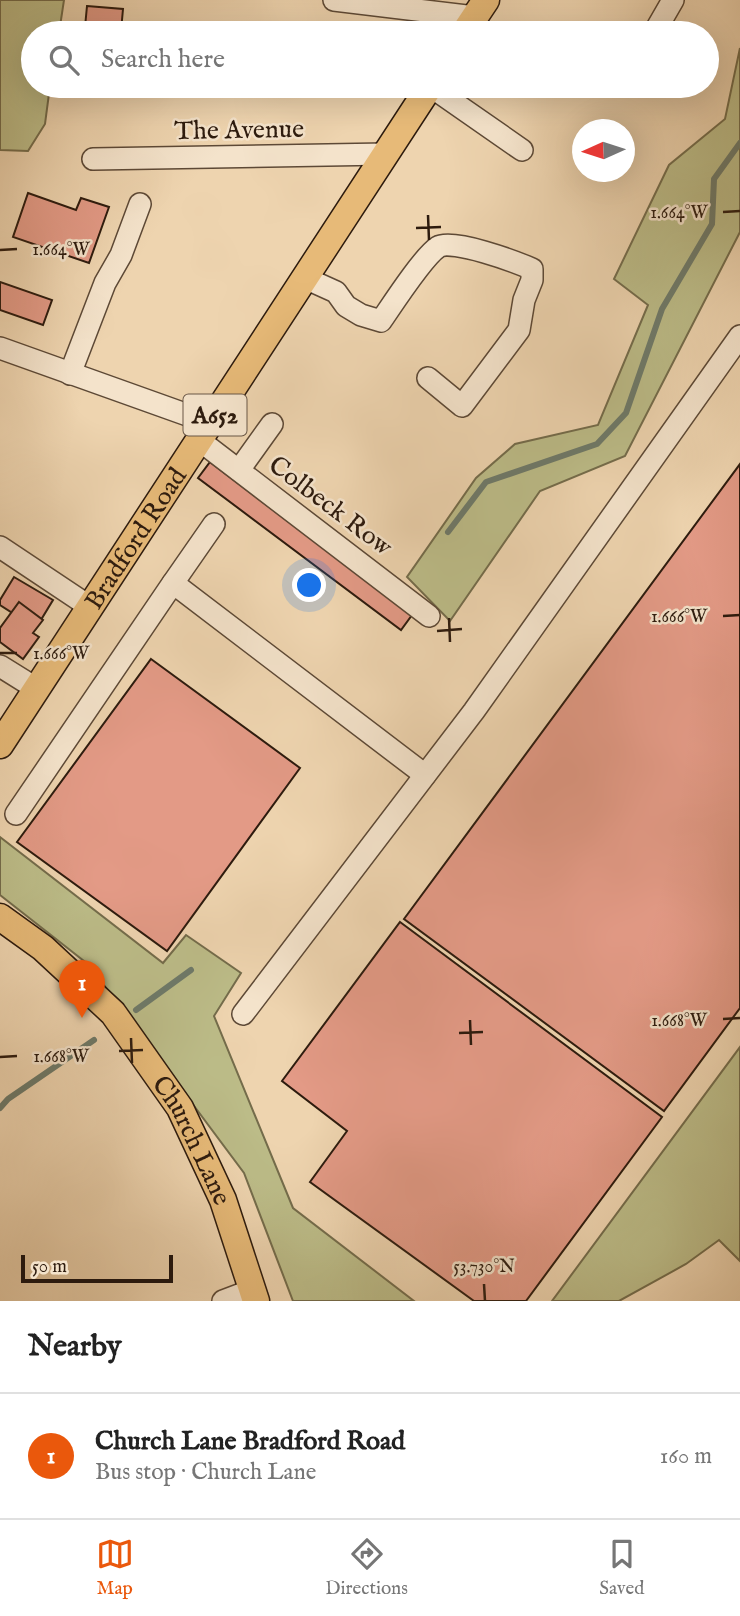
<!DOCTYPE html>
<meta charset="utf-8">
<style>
:root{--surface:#fff;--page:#f2f2f2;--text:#222;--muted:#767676;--line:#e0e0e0;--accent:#ea580c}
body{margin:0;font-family:"IM FELL English",serif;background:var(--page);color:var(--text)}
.compass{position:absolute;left:572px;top:119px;width:63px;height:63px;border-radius:50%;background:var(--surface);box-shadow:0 7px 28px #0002;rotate:267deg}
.scale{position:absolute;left:21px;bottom:18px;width:152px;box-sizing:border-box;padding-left:7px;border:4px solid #2d1b0e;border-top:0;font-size:19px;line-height:24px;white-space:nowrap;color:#2d1b0e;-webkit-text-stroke:5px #f4e3cb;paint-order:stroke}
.you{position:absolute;left:310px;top:586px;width:24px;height:24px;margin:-18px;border:5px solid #fff;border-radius:50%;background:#1a73e8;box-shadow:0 0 0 10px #1a73e833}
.badge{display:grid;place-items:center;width:46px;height:46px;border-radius:50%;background:var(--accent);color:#fff;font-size:23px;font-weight:700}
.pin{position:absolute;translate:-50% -58px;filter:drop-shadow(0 2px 4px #0008)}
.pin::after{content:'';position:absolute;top:37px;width:24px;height:21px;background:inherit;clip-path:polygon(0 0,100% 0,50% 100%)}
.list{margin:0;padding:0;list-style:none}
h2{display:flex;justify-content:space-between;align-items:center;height:91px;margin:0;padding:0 28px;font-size:30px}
h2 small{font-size:23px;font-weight:400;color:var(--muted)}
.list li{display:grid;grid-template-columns:46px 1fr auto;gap:21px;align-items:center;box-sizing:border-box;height:126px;padding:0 28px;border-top:2px solid var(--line)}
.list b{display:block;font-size:26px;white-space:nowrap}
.list p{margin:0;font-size:23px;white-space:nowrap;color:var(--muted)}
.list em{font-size:23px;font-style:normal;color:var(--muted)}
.icon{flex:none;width:38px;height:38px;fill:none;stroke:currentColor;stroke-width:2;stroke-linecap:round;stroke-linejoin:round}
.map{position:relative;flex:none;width:740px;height:1301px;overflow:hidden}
.search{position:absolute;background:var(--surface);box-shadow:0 7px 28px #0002;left:21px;right:21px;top:21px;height:77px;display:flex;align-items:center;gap:18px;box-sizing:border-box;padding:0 24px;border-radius:38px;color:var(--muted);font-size:26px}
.sheet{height:217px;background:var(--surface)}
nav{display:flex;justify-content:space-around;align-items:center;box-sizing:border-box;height:98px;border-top:2px solid var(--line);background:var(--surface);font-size:19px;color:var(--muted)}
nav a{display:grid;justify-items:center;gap:4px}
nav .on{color:var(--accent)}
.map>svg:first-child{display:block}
.green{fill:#bcbc88;stroke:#746c4b;stroke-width:2}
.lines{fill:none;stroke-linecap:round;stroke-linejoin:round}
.stream{stroke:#6e7a6a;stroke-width:6}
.building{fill:#e39a86;stroke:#2d1b0e;stroke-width:2}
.minor-casing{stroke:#5d4936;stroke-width:24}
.major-casing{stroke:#2d1b0e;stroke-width:29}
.minor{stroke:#f4e3cb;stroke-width:21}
.major{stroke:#e7ba78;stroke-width:26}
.ticks{fill:none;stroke:#2d1b0e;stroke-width:2.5}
.labels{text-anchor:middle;stroke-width:5;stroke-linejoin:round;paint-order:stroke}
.shield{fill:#f4e3cb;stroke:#695747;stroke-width:2}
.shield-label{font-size:24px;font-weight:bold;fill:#2d1b0e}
.street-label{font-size:26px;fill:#2d1b0e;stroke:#f4e3cb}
.ticks-label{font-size:18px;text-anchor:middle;fill:#2d1b0e;stroke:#f4e3cb;stroke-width:5;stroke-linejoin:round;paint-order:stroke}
</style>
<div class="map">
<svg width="740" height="1301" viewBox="0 0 740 1301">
<rect width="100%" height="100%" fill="#eed4af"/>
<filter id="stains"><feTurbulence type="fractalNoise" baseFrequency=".00286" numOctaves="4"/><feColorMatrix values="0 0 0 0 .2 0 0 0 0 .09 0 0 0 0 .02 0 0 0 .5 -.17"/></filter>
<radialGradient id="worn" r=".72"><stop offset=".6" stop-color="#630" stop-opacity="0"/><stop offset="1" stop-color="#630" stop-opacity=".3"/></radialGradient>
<g class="green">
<polygon points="0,0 64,0 59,33 33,33 33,86 50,86 45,124 28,151 0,150"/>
<polygon points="740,48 740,232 625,456 540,491 450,621 407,577 476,478 515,444 598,425 648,305 614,279 669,165 725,119"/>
<polygon points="0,837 163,963 186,935 241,973 214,1016 293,1208 414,1301 293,1301 244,1173 89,965 0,895"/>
<polygon points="740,1047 740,1261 719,1240 686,1264 619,1301 552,1301"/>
</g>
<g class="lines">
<g class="stream">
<polyline points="448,532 486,482 597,444 626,413 662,309 712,224 714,179 740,143"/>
<polyline points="136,1010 191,970"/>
<polyline points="0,1108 8,1099 94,1040"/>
</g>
</g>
<g class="building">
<polygon points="87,6 123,9 121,31 85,27"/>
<polygon points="28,193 76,210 81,198 109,207 89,263 13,237"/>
<polygon points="0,282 52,300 43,325 0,310"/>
<polygon points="210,462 412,615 401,630 198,478"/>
<polygon points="740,464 740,1008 664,1111 404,919"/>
<polygon points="14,577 53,600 36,628 0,605 0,600"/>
<polygon points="19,602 43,620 33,633 39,637 23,659 0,642 0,628"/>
<polygon points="151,659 300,768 167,951 17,842"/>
<polygon points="400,922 662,1117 526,1301 474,1301 310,1182 347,1131 282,1081"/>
</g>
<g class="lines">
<g class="minor-casing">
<g id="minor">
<polyline points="334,0 475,17"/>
<polyline points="654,33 673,0"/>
<polyline points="430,86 522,150"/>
<polyline points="93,159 386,154"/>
<path d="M305,278L336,292L346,306L361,315L381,321C392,305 423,257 438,247C452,238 516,262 532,269V280L524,300L519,330L462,406L428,378"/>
<polyline points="0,348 210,423"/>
<polyline points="70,374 105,283 121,255 140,204"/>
<polyline points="199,440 429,616"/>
<polyline points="239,470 272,424"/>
<polyline points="0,547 90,607"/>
<polyline points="173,583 214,524"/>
<polyline points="0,666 37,689"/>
<polyline points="16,814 173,583 425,775"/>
<polyline points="243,1014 474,711 740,336"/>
<polyline points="223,1301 252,1290"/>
</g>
</g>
<g class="major-casing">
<g id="major">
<polyline points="464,33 486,0"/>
<path id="s1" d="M0,745L430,86"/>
<path id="s2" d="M0,917L43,948L113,1013L180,1108L223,1200L256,1301"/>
</g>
</g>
<use href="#minor" class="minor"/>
<use href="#major" class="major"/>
</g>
<path class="ticks" d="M723,212L740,211M428,215L429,240M416,228L441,227M0,250L17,249M723,616L740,615M449,618L450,642M437,631L462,629M0,653H17M723,1019L740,1018M470,1020L471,1045M459,1033L483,1032M131,1038L132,1063M119,1051L143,1050M0,1057L17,1056M484,1284L485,1301"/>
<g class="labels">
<rect class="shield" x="183.5" y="394.5" width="63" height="41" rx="5"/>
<g class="shield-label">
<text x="215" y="423">A652</text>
</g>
<g class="street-label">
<text transform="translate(239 129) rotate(-1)" y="9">The Avenue</text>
<text transform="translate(331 505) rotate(37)" y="9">Colbeck Row</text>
<text dy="9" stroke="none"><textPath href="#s1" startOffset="247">Bradford Road</textPath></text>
<text dy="9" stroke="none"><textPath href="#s2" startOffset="299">Church Lane</textPath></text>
</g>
</g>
<g class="ticks-label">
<text x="679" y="218">1.664°W</text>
<text x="61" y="255">1.664°W</text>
<text x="679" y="622">1.666°W</text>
<text x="61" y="659">1.666°W</text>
<text x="679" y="1026">1.668°W</text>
<text x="61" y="1062">1.668°W</text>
<text x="484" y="1272">53.730°N</text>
</g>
<rect width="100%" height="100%" filter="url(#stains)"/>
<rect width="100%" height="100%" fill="url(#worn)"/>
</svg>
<svg class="compass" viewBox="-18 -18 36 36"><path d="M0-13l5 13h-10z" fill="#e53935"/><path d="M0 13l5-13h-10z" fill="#767676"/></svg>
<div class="scale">50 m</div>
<div class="you"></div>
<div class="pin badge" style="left:82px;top:1018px">1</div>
<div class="search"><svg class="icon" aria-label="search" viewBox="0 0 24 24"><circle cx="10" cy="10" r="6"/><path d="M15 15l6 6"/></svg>Search here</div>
</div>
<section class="sheet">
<h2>Nearby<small></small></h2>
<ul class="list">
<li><span class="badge">1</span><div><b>Church Lane Bradford Road</b><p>Bus stop · Church Lane</p></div><em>160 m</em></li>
</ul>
</section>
<nav>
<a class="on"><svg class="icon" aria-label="map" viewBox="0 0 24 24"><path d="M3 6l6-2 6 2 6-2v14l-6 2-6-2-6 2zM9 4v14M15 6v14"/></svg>Map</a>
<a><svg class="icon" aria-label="directions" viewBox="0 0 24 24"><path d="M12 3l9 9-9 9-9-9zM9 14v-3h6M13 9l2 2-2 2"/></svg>Directions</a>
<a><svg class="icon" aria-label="saved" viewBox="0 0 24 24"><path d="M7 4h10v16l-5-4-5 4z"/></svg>Saved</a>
</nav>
